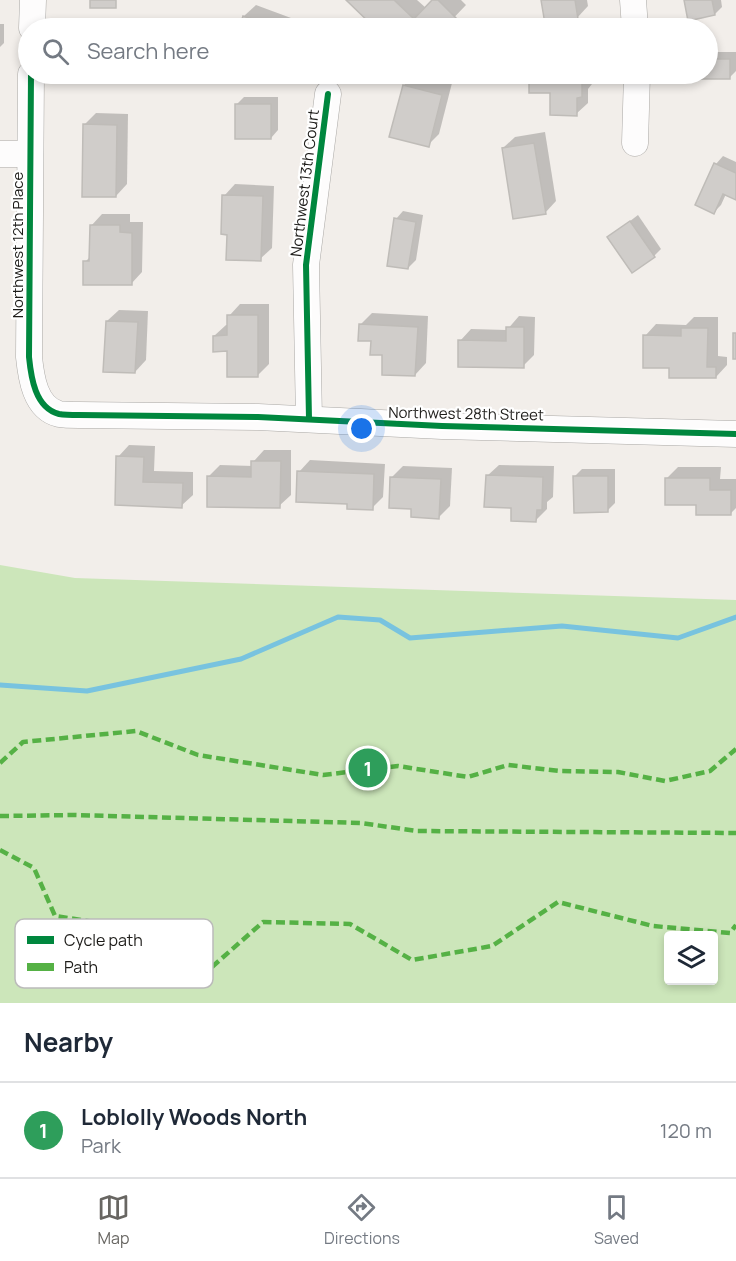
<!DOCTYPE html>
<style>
:root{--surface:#fff;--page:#f2f2f3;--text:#1f2937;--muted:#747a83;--line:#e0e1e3;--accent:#686662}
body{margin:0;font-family:Manrope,sans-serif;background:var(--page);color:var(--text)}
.controls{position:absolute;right:18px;bottom:18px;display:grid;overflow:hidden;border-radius:6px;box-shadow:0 3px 9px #0003}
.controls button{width:54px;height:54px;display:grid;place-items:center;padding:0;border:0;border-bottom:2px solid var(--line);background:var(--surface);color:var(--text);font:30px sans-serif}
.you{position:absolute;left:362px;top:429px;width:21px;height:21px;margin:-15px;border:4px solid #fff;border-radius:50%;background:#1a73e8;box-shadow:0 0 0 9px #1a73e833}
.badge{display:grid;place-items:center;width:39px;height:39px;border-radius:50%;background:var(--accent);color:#fff;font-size:20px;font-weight:700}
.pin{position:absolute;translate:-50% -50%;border:3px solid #fff;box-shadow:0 2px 6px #0006}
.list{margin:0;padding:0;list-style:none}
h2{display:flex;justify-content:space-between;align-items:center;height:78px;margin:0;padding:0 24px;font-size:26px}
h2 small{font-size:20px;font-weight:400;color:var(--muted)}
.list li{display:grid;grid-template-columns:39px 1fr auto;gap:18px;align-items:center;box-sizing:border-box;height:96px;padding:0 24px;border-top:2px solid var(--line)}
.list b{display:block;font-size:22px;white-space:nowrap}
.list p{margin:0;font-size:20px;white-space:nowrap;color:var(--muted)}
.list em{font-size:20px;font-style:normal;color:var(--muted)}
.icon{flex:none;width:33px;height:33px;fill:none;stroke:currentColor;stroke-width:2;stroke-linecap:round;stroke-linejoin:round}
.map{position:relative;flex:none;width:736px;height:1003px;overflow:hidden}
.search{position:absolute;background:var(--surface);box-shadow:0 3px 9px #0003;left:18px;right:18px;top:18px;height:66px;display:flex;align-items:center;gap:15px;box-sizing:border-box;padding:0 21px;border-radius:33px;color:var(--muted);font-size:22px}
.sheet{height:174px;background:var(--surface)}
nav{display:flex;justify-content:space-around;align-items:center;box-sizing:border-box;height:84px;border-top:2px solid var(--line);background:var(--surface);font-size:16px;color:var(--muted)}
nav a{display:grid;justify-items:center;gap:3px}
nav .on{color:var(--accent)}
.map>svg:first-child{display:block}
.green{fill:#cce6ba;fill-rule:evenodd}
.shadow{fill:#0003}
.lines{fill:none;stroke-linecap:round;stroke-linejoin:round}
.stream{stroke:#78c3df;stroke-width:5}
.building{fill:#d0cdca;stroke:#bfbcb8;stroke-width:1.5}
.minor-casing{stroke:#aaa8a5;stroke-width:27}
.minor{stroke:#fdfcfc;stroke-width:26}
.quiet{stroke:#55b145;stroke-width:4.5;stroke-dasharray:9 4.5;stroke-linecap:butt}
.cycleway-casing{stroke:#fff;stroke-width:10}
.cycleway{stroke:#00873e;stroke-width:6}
.labels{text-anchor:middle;stroke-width:4.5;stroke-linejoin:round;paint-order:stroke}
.street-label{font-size:15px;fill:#1d1c19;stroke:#fff}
.key{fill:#fff;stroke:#bbbbba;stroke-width:1.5}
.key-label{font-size:16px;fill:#1d1c19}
</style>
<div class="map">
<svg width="736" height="1003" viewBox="0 0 736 1003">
<rect width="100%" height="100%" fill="#f2eeea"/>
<path class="green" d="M0,565L75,578L736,600V1003H0ZM668,936H714V980H668Z"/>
<g class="shadow">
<polygon points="348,0 417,0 426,8 434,0 461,0 466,5 444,28 377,28"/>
<polygon points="543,0 587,0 588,6 577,18"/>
<polygon points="686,0 721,0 722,7 715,14"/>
<polygon points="256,5 291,18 287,28 240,28 244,16"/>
<polygon points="0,24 4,24 4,43 0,47"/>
<polygon points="708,52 736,52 736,71 730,77 699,78 699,74 708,74"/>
<polygon points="416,74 452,83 439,134 428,145 404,85"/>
<polygon points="531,74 592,74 592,84 588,89 588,103 576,114 552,92 530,91"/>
<polygon points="244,97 278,97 278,130 271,138 236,105"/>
<polygon points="96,113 128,114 127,184 116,196 84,125"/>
<polygon points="545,132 556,201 545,213 503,148 515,137"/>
<polygon points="723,156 736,162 736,199 726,194 721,205 714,212 716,164"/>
<polygon points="235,184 274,186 272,248 260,259 229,233 224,196"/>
<polygon points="403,211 423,215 416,260 408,268 396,219"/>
<polygon points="102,214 130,214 130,222 143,222 142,272 131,284 85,262 91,256 91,226"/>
<polygon points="638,215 661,249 654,256 609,237"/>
<polygon points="240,304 269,304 269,364 258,375 214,336 226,325 229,325 229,316"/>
<polygon points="119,310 148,311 146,360 135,372 107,321"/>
<polygon points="372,313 428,316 426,363 415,375 384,354 360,325"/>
<polygon points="519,316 535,317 534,355 523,366 460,341 471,329 507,330"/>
<polygon points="694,317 718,317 718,356 727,357 727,365 716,377 670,366 645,336 656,324 686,325"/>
<polygon points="129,445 155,446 154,471 193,472 193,495 181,506 116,504 118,457"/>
<polygon points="264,450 291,450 291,495 279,506 208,477 220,465 253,466 253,462"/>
<polygon points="310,460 385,464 383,497 372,508 349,503 299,472"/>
<polygon points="499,465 554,466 553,497 547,502 547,509 536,520 513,506 487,476"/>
<polygon points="403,466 452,468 450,506 439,517 392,477"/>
<polygon points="678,467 721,467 720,479 736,479 736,508 731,513 698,503 667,478"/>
<polygon points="582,469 615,469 615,503 607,511 575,476"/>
</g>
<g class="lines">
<polyline class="stream" points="0,685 87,691 241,659 338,617 380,620 410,638 562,626 678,638 736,617"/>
</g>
<g class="building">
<rect x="90" y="0" width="26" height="8"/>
<polygon points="346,0 394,0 414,19 432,0 438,0 456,18 446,28 375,28"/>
<polygon points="541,0 575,0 578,19 545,24"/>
<polygon points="684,0 712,0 715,15 688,21"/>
<polygon points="243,16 278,28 239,28"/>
<polygon points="708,59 730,59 730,79 698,79 698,74 708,74"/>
<polygon points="529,74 582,74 582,97 577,98 577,116 550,115 550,93 529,93"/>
<polygon points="403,85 442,95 429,147 389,137"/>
<rect x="235" y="104" width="36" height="35"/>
<polygon points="83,124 117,125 116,197 82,197"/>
<polygon points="534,143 546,214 513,219 502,148"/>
<polygon points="714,163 736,173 736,200 723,194 714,214 695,205"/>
<polygon points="222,195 263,196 261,261 226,260 227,235 221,234"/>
<polygon points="394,218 416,222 408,269 387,266"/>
<polygon points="630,221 655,257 632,273 607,237"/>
<polygon points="90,225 120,225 120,232 132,233 132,285 83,285 83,261 89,261"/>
<polygon points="227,315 258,315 258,377 227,377 227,351 213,352 213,336 227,335"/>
<polygon points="106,321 138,322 135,373 103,372"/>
<polygon points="359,324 418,327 415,376 382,375 382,355 370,355 371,341 358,341"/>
<polygon points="506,327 524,327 524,368 458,367 458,340 506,341"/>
<polygon points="681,328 708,328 707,367 716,367 716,378 669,378 669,368 643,368 643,335 681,336"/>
<rect x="733" y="333" width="3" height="26"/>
<polygon points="116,456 144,457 143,482 183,483 182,508 115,505"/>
<polygon points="251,461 281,461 280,508 207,507 207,476 251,477"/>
<polygon points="297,471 374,474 373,510 347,509 347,504 296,502"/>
<polygon points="486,475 543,477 542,510 537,510 536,522 511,521 511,508 484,507"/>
<polygon points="573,476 608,476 608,512 574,513"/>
<polygon points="390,477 441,479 439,519 411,517 411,509 389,508"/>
<polygon points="665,478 710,478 710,490 731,490 731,515 696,515 696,505 665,505"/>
</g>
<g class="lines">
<g class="minor-casing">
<g id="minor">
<polyline points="633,0 635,28"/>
<polyline points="32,28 33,0"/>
<path d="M31,74L29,357C31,377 35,408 59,414C65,415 73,415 79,415L258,417L442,426L736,434"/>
<polyline points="635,143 637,74"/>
<polyline points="0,154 30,154"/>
<polyline points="309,419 306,265 328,94"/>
</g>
</g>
<use href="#minor" class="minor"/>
<g class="quiet">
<polyline points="0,763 23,742 136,731 198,755 323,775 398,766 468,777 508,765 560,771 618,772 665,781 710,771 736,749"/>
<polyline points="0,816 75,815 361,823 417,831 736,833"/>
<polyline points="0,850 34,868 55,916 167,933 204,974 263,922 350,924 412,960 492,946 558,902 653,926 730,933 736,925"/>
</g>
<g class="cycleway-casing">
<g id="cycleway">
<path d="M31,74L29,357C31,377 35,408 59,414C65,415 73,415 79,415L258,417L442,426L736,434"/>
<polyline points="309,419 306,265 328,94"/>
</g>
</g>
<use href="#cycleway" class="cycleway"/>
</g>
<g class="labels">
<g class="street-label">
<text transform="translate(305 183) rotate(-83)" y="5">Northwest 13th Court</text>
<text transform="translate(18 245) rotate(-90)" y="5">Northwest 12th Place</text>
<text transform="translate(466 414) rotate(1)" y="5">Northwest 28th Street</text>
</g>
</g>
<rect x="15" y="919" width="198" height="69" rx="9" class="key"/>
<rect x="27" y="936" width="27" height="8" fill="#00873e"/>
<rect x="27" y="963" width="27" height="8" fill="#55b145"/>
<g class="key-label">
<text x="64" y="946">Cycle path</text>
<text x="64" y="973">Path</text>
</g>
</svg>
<div class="controls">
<button><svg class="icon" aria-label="layers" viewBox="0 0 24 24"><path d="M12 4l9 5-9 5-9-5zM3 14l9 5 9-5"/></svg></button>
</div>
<div class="you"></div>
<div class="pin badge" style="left:368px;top:768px;background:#2e9e5b">1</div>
<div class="search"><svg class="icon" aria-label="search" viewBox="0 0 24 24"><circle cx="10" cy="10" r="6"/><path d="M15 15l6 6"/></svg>Search here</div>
</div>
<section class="sheet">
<h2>Nearby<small></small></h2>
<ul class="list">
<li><span class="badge" style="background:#2e9e5b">1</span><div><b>Loblolly Woods North</b><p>Park</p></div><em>120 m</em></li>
</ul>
</section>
<nav>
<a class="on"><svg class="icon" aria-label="map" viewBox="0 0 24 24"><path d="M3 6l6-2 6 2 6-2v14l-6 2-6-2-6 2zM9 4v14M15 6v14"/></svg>Map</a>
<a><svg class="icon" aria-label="directions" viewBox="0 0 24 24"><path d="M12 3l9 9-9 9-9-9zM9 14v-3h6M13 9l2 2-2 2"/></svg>Directions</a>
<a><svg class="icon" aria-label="saved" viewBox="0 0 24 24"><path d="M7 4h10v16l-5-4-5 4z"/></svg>Saved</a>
</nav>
